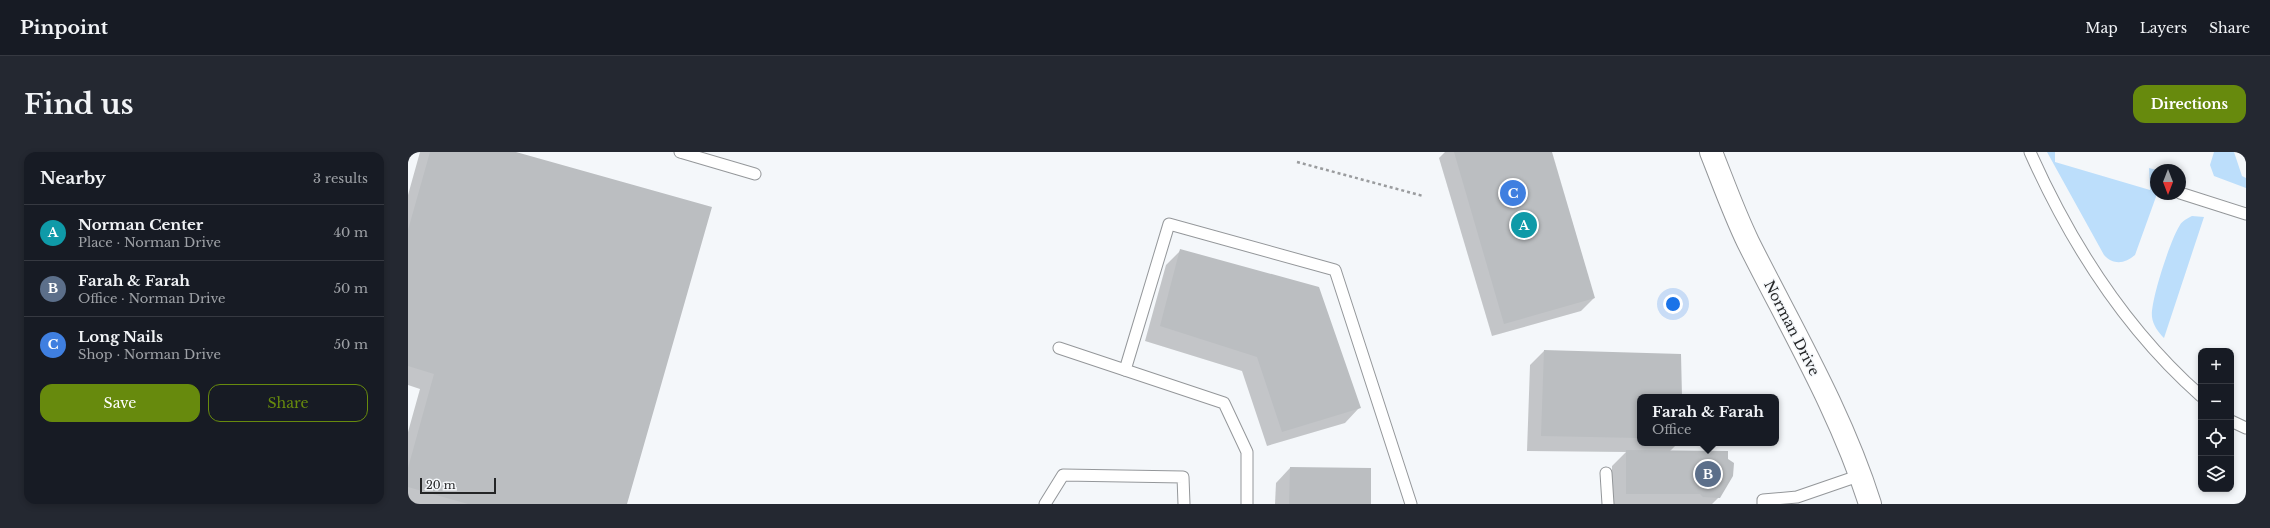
<!DOCTYPE html>
<meta charset="utf-8">
<style>
:root{--surface:#171b24;--page:#242831;--text:#f1f3f6;--muted:#9ea1a6;--line:#363941;--accent:#678a0d}
body{margin:0;font-family:"Libre Baskerville",serif;background:var(--page);color:var(--text)}
.controls{position:absolute;right:12px;bottom:12px;display:grid;overflow:hidden;border-radius:8px;box-shadow:0 2px 6px #0003}
.controls button{width:36px;height:36px;display:grid;place-items:center;padding:0;border:0;border-bottom:1px solid var(--line);background:var(--surface);color:var(--text);font:20px sans-serif}
.compass{position:absolute;left:1742px;top:12px;width:36px;height:36px;border-radius:50%;background:var(--surface);box-shadow:0 2px 6px #0003;rotate:180deg}
.scale{position:absolute;left:12px;bottom:10px;width:76px;box-sizing:border-box;padding-left:4px;border:2px solid #242526;border-top:0;font-size:11px;line-height:14px;white-space:nowrap;color:#242526;-webkit-text-stroke:3px #f4f7fa;paint-order:stroke}
.you{position:absolute;left:1265px;top:152px;width:14px;height:14px;margin:-10px;border:3px solid #fff;border-radius:50%;background:#1a73e8;box-shadow:0 0 0 6px #1a73e833}
.badge{display:grid;place-items:center;width:26px;height:26px;border-radius:50%;background:var(--accent);color:#fff;font-size:13px;font-weight:700}
.pin{position:absolute;translate:-50% -50%;border:2px solid #fff;box-shadow:0 1px 4px #0006}
.popup{position:absolute;left:1229px;top:242px;width:142px;height:52px;box-sizing:border-box;display:grid;place-content:center;border-radius:8px;background:var(--surface);filter:drop-shadow(0 1px 3px #0005);font-size:13px;white-space:nowrap;color:var(--muted)}
.popup b{font-size:15px;color:var(--text)}
.popup::after{content:'';position:absolute;left:50%;top:100%;margin-left:-8px;border:8px solid transparent;border-top-color:var(--surface)}
.list{margin:0;padding:0;list-style:none}
h2{display:flex;justify-content:space-between;align-items:center;height:52px;margin:0;padding:0 16px;font-size:17px}
h2 small{font-size:13px;font-weight:400;color:var(--muted)}
.list li{display:grid;grid-template-columns:26px 1fr auto;gap:12px;align-items:center;box-sizing:border-box;height:56px;padding:0 16px;border-top:1px solid var(--line)}
.list b{display:block;font-size:15px;white-space:nowrap}
.list p{margin:0;font-size:13px;white-space:nowrap;color:var(--muted)}
.list em{font-size:13px;font-style:normal;color:var(--muted)}
.actions{display:flex;gap:8px;padding:12px 16px}
.actions a{flex:1;padding:9px 0;border:1px solid var(--accent);border-radius:12px;text-align:center;font-size:14px;color:var(--accent)}
.actions .main{background:var(--accent);color:#fff}
.icon{flex:none;width:22px;height:22px;fill:none;stroke:currentColor;stroke-width:2;stroke-linecap:round;stroke-linejoin:round}
.map{position:relative;flex:none;width:1838px;height:352px;overflow:hidden;border-radius:12px}
header{display:flex;align-items:center;gap:24px;box-sizing:border-box;height:56px;padding:0 20px;background:var(--surface);border-bottom:1px solid var(--line)}
header strong{font-size:19px}
nav{display:flex;gap:22px;margin-inline-start:auto;font-size:14px}
.intro{display:flex;align-items:center;justify-content:space-between;box-sizing:border-box;height:96px;padding:0 24px}
h1{margin:0;font-size:28px}
.button{padding:10px 18px;border-radius:12px;background:var(--accent);color:#fff;font-size:14px;font-weight:700}
main{display:flex;gap:24px;padding:0 24px}
aside{flex:1;background:var(--surface);border-radius:12px;box-shadow:0 2px 6px #0003}
.map>svg:first-child{display:block}
.green{fill:#bcdefb}
.shadow{fill:#0003}
.building{fill:#bbbec1}
.lines{fill:none;stroke-linecap:round;stroke-linejoin:round}
.lane-casing{stroke:#94979a;stroke-width:13}
.secondary-casing{stroke:#94979a;stroke-width:24}
.path{stroke:#9a9c9e;stroke-width:2.5;stroke-dasharray:3 3;stroke-linecap:butt}
.lane{stroke:#fff;stroke-width:11}
.secondary{stroke:#fff;stroke-width:22}
.labels{text-anchor:middle;stroke-width:3;stroke-linejoin:round;paint-order:stroke}
.street-label{font-size:14px;fill:#242526;stroke:#f4f7fa}
</style>
<header>
<strong>Pinpoint</strong>
<nav><a>Map</a><a>Layers</a><a>Share</a></nav>
</header>
<div class="intro"><h1>Find us</h1><a class="button">Directions</a></div>
<main>
<aside>
<h2>Nearby<small>3 results</small></h2>
<ul class="list">
<li><span class="badge" style="background:#0f9aa8">A</span><div><b>Norman Center</b><p>Place · Norman Drive</p></div><em>40 m</em></li>
<li><span class="badge" style="background:#5c6f8a">B</span><div><b>Farah &amp; Farah</b><p>Office · Norman Drive</p></div><em>50 m</em></li>
<li><span class="badge" style="background:#3f7fe0">C</span><div><b>Long Nails</b><p>Shop · Norman Drive</p></div><em>50 m</em></li>
</ul>
<div class="actions"><a class="main">Save</a><a>Share</a></div>
</aside>
<div class="map">
<svg width="1838" height="352" viewBox="0 0 1838 352">
<rect width="100%" height="100%" fill="#f4f7fa"/>
<g class="green">
<path d="M1639,0H1647V10L1742,38L1741,16L1749,18V42L1727,103C1717,112 1705,113 1696,103Z"/>
<polygon points="1806,0 1826,0 1834,24 1838,26 1838,36 1806,24 1802,13"/>
<path d="M1784,64L1796,65L1756,186C1750,180 1745,173 1744,165C1742,150 1763,86 1772,73C1774,69 1780,66 1784,64Z"/>
</g>
<g class="shadow">
<polygon points="12,0 105,0 218,352 0,352 0,280 12,237 0,233 0,43"/>
<polygon points="1037,0 1143,0 1186,146 1173,159 1084,184 1031,6"/>
<polygon points="773,98 951,256 937,271 859,294 834,219 737,189 758,113"/>
<polygon points="1136,199 1273,245 1232,245 1232,291 1270,291 1261,300 1319,308 1311,345 1304,352 1204,352 1204,314 1218,300 1119,299 1122,213"/>
<polygon points="882,316 961,352 867,352 868,331"/>
</g>
<g class="building">
<polygon points="22,0 108,0 304,55 219,352 60,352 0,335 0,316 26,222 0,214 0,78"/>
<polygon points="1046,0 1144,0 1187,146 1096,172"/>
<polygon points="772,97 911,135 953,256 874,280 849,205 752,174"/>
<polygon points="1136,198 1273,202 1274,245 1232,245 1232,286 1133,284"/>
<polygon points="1218,298 1320,299 1320,307 1326,311 1325,324 1312,346 1295,345 1292,342 1218,342"/>
<polygon points="882,315 963,316 963,352 881,352"/>
</g>
<g class="lines">
<g class="lane-casing">
<g id="lane">
<polyline points="272,0 347,22"/>
<path d="M1622,0C1663,92 1717,177 1793,244"/>
<polyline points="1772,41 1838,62"/>
<polyline points="651,196 816,251 839,300 839,352"/>
<polyline points="717,218 761,72 927,118 1003,352"/>
<polyline points="1823,269 1838,276"/>
<polyline points="1198,321 1200,352"/>
<polyline points="637,352 655,323 775,325 776,352"/>
<polyline points="1355,352 1355,348 1389,345 1453,323"/>
</g>
</g>
<g class="secondary-casing">
<path id="secondary" d="M1303,0C1315,30 1326,61 1340,90C1383,176 1433,260 1462,352"/>
</g>
<polyline class="path" points="889,10 1015,44"/>
<use href="#lane" class="lane"/>
<use href="#secondary" class="secondary"/>
</g>
<g class="labels">
<g class="street-label">
<text transform="translate(1384 176) rotate(63)" y="5">Norman Drive</text>
</g>
</g>
</svg>
<div class="controls">
<button>+</button>
<button>−</button>
<button><svg class="icon" aria-label="locate" viewBox="0 0 24 24"><circle cx="12" cy="12" r="6"/><path d="M12 2v4M12 18v4M2 12h4M18 12h4"/></svg></button>
<button><svg class="icon" aria-label="layers" viewBox="0 0 24 24"><path d="M12 4l9 5-9 5-9-5zM3 14l9 5 9-5"/></svg></button>
</div>
<svg class="compass" viewBox="-18 -18 36 36"><path d="M0-13l5 13h-10z" fill="#e53935"/><path d="M0 13l5-13h-10z" fill="#9ea1a6"/></svg>
<div class="scale">20 m</div>
<div class="you"></div>
<div class="pin badge" style="left:1116px;top:73px;background:#0f9aa8">A</div>
<div class="pin badge" style="left:1300px;top:322px;background:#5c6f8a">B</div>
<div class="popup"><b>Farah &amp; Farah</b>Office</div>
<div class="pin badge" style="left:1105px;top:41px;background:#3f7fe0">C</div>
</div>
</main>
